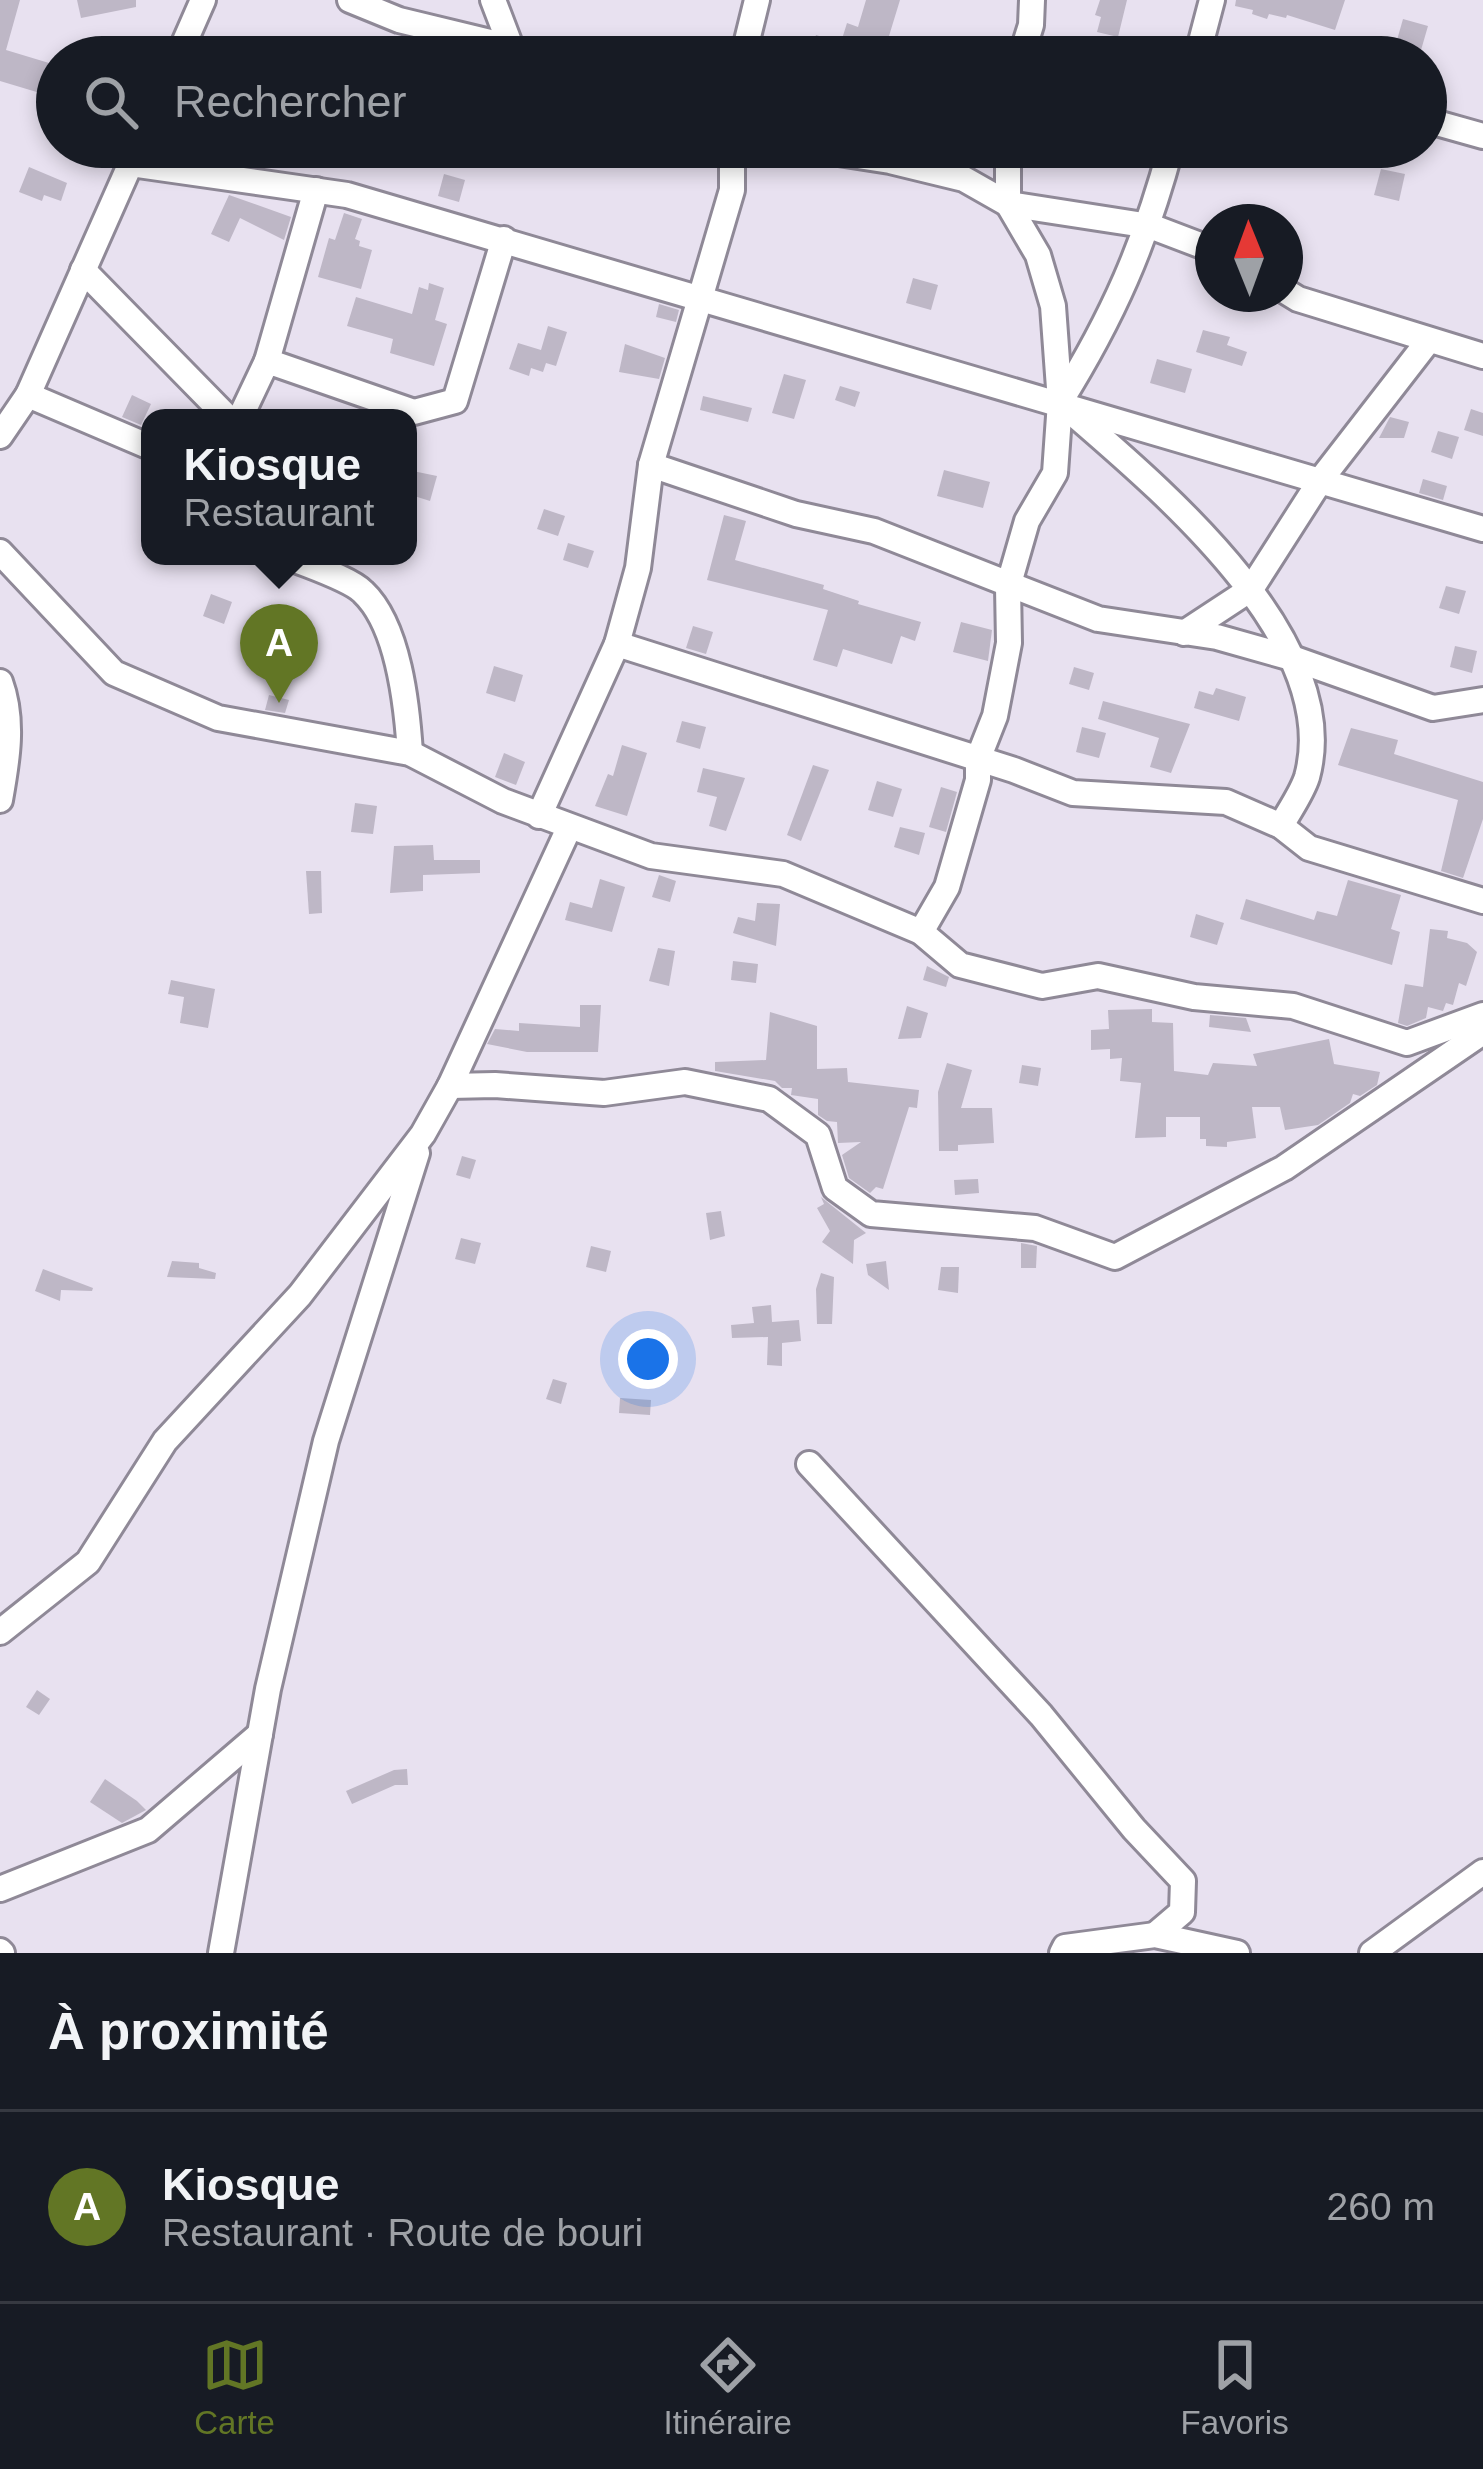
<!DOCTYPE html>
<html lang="fr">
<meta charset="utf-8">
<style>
:root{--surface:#171b24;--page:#242831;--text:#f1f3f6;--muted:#9ea1a6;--line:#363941;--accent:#627625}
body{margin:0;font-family:Arial,sans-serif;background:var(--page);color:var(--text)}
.compass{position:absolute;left:1195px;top:204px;width:108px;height:108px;border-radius:50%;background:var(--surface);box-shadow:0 6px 18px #0003;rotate:359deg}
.you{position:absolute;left:648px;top:1359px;width:42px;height:42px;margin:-30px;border:9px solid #fff;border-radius:50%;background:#1a73e8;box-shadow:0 0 0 18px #1a73e833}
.badge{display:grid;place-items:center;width:78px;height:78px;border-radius:50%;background:var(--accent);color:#fff;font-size:39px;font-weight:700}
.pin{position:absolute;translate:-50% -99px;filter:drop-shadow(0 3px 6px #0008)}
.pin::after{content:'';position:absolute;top:63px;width:42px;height:36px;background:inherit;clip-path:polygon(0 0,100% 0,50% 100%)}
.popup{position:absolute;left:141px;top:409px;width:276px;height:156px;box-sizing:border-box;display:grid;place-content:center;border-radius:24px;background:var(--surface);filter:drop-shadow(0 3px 9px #0005);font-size:39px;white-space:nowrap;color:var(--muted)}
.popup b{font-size:45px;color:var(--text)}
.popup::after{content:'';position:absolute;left:50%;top:100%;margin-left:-24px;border:24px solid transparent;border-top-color:var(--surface)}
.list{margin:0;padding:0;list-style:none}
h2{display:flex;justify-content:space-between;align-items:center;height:156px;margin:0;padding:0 48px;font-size:51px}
h2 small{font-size:39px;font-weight:400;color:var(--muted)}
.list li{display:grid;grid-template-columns:78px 1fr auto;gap:36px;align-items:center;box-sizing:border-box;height:192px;padding:0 48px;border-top:3px solid var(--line)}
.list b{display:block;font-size:45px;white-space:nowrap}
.list p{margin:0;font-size:39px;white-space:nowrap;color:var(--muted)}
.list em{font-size:39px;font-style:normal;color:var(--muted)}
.icon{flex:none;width:66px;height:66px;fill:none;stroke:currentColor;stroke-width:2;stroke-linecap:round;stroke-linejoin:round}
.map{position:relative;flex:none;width:1483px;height:1953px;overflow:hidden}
.search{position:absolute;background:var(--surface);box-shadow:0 6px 18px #0003;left:36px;right:36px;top:36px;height:132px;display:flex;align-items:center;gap:30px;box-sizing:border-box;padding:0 42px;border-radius:66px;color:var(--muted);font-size:45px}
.sheet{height:348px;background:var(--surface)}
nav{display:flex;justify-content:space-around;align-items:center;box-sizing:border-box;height:168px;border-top:3px solid var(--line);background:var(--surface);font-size:33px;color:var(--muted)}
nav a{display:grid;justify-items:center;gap:6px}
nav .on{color:var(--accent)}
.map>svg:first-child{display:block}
.building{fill:#beb7c6}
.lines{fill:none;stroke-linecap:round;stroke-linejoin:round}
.minor-casing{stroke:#8f8997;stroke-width:30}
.minor{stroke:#fff;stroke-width:24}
</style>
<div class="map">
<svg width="1483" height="1953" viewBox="0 0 1483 1953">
<rect width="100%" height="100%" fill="#e8e1f0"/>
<g class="building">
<polygon points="0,0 20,0 6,50 49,63 40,93 0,81"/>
<polygon points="77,0 136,0 136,7 81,18"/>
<polygon points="866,0 900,0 889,36 898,38 894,54 842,39 847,23 858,27"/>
<polygon points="1100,0 1127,0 1118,37 1097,32 1101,17 1095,15"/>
<polygon points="1236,0 1345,0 1335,30 1287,15 1286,18 1269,14 1267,19 1252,14 1253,10 1235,6"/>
<polygon points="1403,19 1428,26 1419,57 1403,57 1405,50 1395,47"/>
<polygon points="816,35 835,41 830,57 809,57"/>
<polygon points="1236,147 1288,147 1283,165 1235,151"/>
<polygon points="29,167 67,183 61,201 44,195 42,201 19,192"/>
<polygon points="1381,169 1405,174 1399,201 1374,195"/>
<polygon points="444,174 465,180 459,202 438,196"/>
<polygon points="229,195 291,217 284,240 240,218 229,242 211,234"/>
<polygon points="344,213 362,219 355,239 360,241 359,246 372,250 361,289 318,277 329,238 335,240"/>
<polygon points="913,278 938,285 931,310 906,303"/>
<polygon points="429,283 444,288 435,320 447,324 434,366 390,353 393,339 347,326 356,297 412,314 419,287 428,290"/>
<polygon points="659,304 679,310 676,322 656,317"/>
<polygon points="548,326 567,332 556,366 546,363 543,372 531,368 529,376 509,369 518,343 541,350"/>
<polygon points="1203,330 1230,337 1227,345 1247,352 1242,366 1196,352"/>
<polygon points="625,344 665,358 659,379 619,372"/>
<polygon points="1157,359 1192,369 1185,393 1150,383"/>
<polygon points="784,374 806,380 794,419 772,413"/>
<polygon points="840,386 860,392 855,407 835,400"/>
<polygon points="132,395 151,404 141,425 122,417"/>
<polygon points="703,396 752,408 748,422 700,410"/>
<polygon points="1471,409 1483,413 1483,436 1464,430"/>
<polygon points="1390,417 1409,422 1404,438 1379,438"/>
<polygon points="1438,431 1459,437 1452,459 1431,452"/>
<polygon points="408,470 437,476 430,501 408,494"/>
<polygon points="944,470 990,482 983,508 937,496"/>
<polygon points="1423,479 1447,486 1443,500 1419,493"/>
<polygon points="544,509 565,516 558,536 537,529"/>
<polygon points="724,515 746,521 735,560 824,585 823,589 859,601 858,604 921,622 915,641 901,636 892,664 843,649 837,667 813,660 828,610 707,580"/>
<polygon points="568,543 594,551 588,568 563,560"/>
<polygon points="1446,586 1466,591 1459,614 1439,608"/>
<polygon points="211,594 232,602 224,624 203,616"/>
<polygon points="961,622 992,630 988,661 953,652"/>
<polygon points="693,626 713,632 706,654 686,648"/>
<polygon points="259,636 302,649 296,670 253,657"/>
<polygon points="1455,646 1477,651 1472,673 1450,667"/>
<polygon points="494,666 523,675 515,702 486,693"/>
<polygon points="1074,667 1094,673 1089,690 1069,684"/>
<polygon points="1216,688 1246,697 1239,721 1194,708 1199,691 1213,695"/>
<polygon points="269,695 289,700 285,713 265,710"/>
<polygon points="1103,701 1190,724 1171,773 1150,767 1159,738 1098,719"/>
<polygon points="682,721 706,727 700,749 676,742"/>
<polygon points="1082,727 1106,733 1099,758 1076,752"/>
<polygon points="1351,728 1398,740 1394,754 1483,782 1483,819 1463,878 1441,871 1458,800 1338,765"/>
<polygon points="622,745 647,753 627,816 595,806 608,774 613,776"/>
<polygon points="504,753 525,762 516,785 495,777"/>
<polygon points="813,765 829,770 801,841 787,835"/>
<polygon points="703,768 745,778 726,831 709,826 717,797 697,792"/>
<polygon points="877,781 902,789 893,817 868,810"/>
<polygon points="941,787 957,792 946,832 929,827"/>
<polygon points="355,803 377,806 373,834 351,832"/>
<polygon points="900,827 925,833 919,855 894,847"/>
<polygon points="433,845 434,860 480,860 480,873 423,875 423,891 390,893 394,846"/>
<polygon points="306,871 321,871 322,913 309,914"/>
<polygon points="659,875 676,881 670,902 652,897"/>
<polygon points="600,879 625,887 612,932 565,920 570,902 592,908"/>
<polygon points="1348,880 1401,895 1391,929 1400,932 1392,965 1240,919 1246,899 1314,920 1317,911 1337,916"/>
<polygon points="757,903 780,904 776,946 733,933 738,917 755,921"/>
<polygon points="1196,914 1224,923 1217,945 1190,937"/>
<polygon points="1430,929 1448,931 1447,938 1467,943 1477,952 1466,986 1459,983 1453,1005 1446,1003 1443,1011 1428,1007 1426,1018 1407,1026 1398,1023 1405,984 1423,987"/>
<polygon points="658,948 675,951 669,986 649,981"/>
<polygon points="733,961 758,964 756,983 731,980"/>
<polygon points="927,966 949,977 946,987 923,980"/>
<polygon points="171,980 215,989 208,1028 180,1023 184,997 168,994"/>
<polygon points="580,1005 601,1005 598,1052 527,1052 487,1044 495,1029 519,1031 519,1023 580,1027"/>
<polygon points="907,1006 928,1013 921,1038 898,1039"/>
<polygon points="1152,1009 1152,1022 1173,1023 1174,1071 1208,1075 1213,1063 1257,1066 1253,1054 1329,1039 1334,1064 1380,1072 1377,1085 1360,1096 1353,1094 1350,1103 1318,1125 1285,1130 1280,1107 1252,1107 1256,1138 1227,1142 1227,1147 1206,1146 1206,1139 1200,1139 1200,1117 1166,1117 1166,1137 1135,1138 1141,1083 1120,1081 1122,1058 1110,1059 1110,1049 1091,1050 1091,1030 1109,1029 1108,1010"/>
<polygon points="770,1012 817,1026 817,1069 847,1068 848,1082 919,1090 917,1108 909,1107 883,1189 876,1187 870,1193 849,1178 842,1155 861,1142 838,1143 837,1122 827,1121 818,1115 818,1099 791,1095 792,1088 782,1088 775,1081 715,1071 715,1062 766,1060"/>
<polygon points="1210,1015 1246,1018 1251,1032 1209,1027"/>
<polygon points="947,1063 972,1070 961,1108 992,1108 994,1143 958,1145 958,1151 939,1151 938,1092"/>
<polygon points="1022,1065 1041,1068 1038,1086 1019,1083"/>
<polygon points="462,1156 476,1160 470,1179 456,1175"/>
<polygon points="978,1179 979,1193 955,1195 954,1180"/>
<polygon points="821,1197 866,1233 854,1240 853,1264 822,1242 830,1231 817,1208 824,1204"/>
<polygon points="721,1211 725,1236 710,1240 706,1213"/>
<polygon points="461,1238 481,1243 475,1264 455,1259"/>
<polygon points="1021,1243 1037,1246 1036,1268 1021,1268"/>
<polygon points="591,1246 611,1251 606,1272 586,1267"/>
<polygon points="172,1261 199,1263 199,1268 216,1273 215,1279 167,1277"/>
<polygon points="886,1261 889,1290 868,1275 866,1264"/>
<polygon points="941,1267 959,1267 958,1293 938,1290"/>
<polygon points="43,1269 93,1288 92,1291 61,1290 60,1301 35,1291"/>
<polygon points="821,1273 834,1277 832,1324 817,1324 816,1289"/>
<polygon points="771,1305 772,1322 799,1320 801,1341 782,1343 782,1366 767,1365 768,1337 732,1338 731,1325 754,1323 752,1307"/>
<polygon points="553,1379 567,1383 561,1404 546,1399"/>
<polygon points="620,1398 651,1400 650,1415 619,1413"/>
<polygon points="37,1690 50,1699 39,1715 26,1707"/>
<polygon points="407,1769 408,1785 395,1785 352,1804 346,1791 394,1770"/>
<polygon points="105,1779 137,1801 146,1810 122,1823 90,1802"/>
</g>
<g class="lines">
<g class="minor-casing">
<g id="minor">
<polyline points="350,0 399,20 511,47 529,57"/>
<polyline points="493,0 511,47"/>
<polyline points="178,57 203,0"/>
<polyline points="743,57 757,0"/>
<polyline points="1021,57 1031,25 1032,0"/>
<polyline points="1197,57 1212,0"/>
<polyline points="1426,120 1483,136"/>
<polyline points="800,147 890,161 964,179 1008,204 1150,226 1213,250"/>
<path d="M1171,147C1145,244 1113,317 1060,402C1152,482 1345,638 1307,777C1302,793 1289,811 1281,826"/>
<polyline points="131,164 347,195 1483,529"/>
<polyline points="83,270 228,418"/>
<polyline points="1285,291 1298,299 1483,356"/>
<polyline points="267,361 316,190"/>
<polyline points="28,395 150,447"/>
<polyline points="240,418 267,361 414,412 455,401 504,239"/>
<polyline points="0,436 28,395 138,147"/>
<polyline points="651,465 796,514 874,531 1098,619 1217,637 1295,659 1433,708 1483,700"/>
<polyline points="0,552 114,673 218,718 410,753 503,801 651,856 783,874 921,932 960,965 1042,986 1098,976 1194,997 1293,1006 1407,1043 1483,1015"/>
<path d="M286,556C306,565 349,578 363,592C399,626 407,706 410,753"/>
<polyline points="1184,633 1251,589 1322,478 1429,340"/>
<polyline points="617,644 1014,770 1073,793 1226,802 1281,826 1309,848 1483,901"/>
<path d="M0,682C14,720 7,761 0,800"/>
<polyline points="539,816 617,644 638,568 651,465 732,190 732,147"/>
<polyline points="921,932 947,887 978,780 978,759 995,716 1009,643 1008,587 1027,521 1055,473 1060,402 1053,306 1038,255 1008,204 1008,147"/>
<polyline points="450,1086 495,1085 604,1093 685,1082 769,1099 818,1135 835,1188 871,1214 1035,1228 1115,1257 1284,1168 1483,1032"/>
<polyline points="809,1464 1041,1715 1134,1829 1183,1881 1182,1912 1155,1935"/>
<polyline points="0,1632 88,1562 165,1441 300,1295 423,1134 450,1086 569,828"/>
<polyline points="0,1889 148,1830 260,1734"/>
<polyline points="0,1951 2,1953"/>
<polyline points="221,1953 268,1689 326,1441 417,1153"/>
<polyline points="1062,1953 1065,1947 1155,1935 1237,1953"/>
<polyline points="1372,1953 1483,1872"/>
</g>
</g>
<use href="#minor" class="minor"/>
</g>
</svg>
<svg class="compass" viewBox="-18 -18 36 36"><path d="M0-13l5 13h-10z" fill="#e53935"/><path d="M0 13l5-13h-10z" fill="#9ea1a6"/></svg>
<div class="you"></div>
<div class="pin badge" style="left:279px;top:703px">A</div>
<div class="popup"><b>Kiosque</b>Restaurant</div>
<div class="search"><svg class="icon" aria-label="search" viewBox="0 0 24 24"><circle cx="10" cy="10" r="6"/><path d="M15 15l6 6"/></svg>Rechercher</div>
</div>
<section class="sheet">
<h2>À proximité<small></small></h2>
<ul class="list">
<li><span class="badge">A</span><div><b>Kiosque</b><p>Restaurant · Route de bouri</p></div><em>260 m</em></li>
</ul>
</section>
<nav>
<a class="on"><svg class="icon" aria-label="map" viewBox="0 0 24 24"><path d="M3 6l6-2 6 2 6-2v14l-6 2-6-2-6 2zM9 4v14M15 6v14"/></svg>Carte</a>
<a><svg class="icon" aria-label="directions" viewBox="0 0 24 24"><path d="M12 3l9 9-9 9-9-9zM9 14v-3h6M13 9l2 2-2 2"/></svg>Itinéraire</a>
<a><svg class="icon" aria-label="saved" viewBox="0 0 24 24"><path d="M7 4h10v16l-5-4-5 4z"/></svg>Favoris</a>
</nav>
